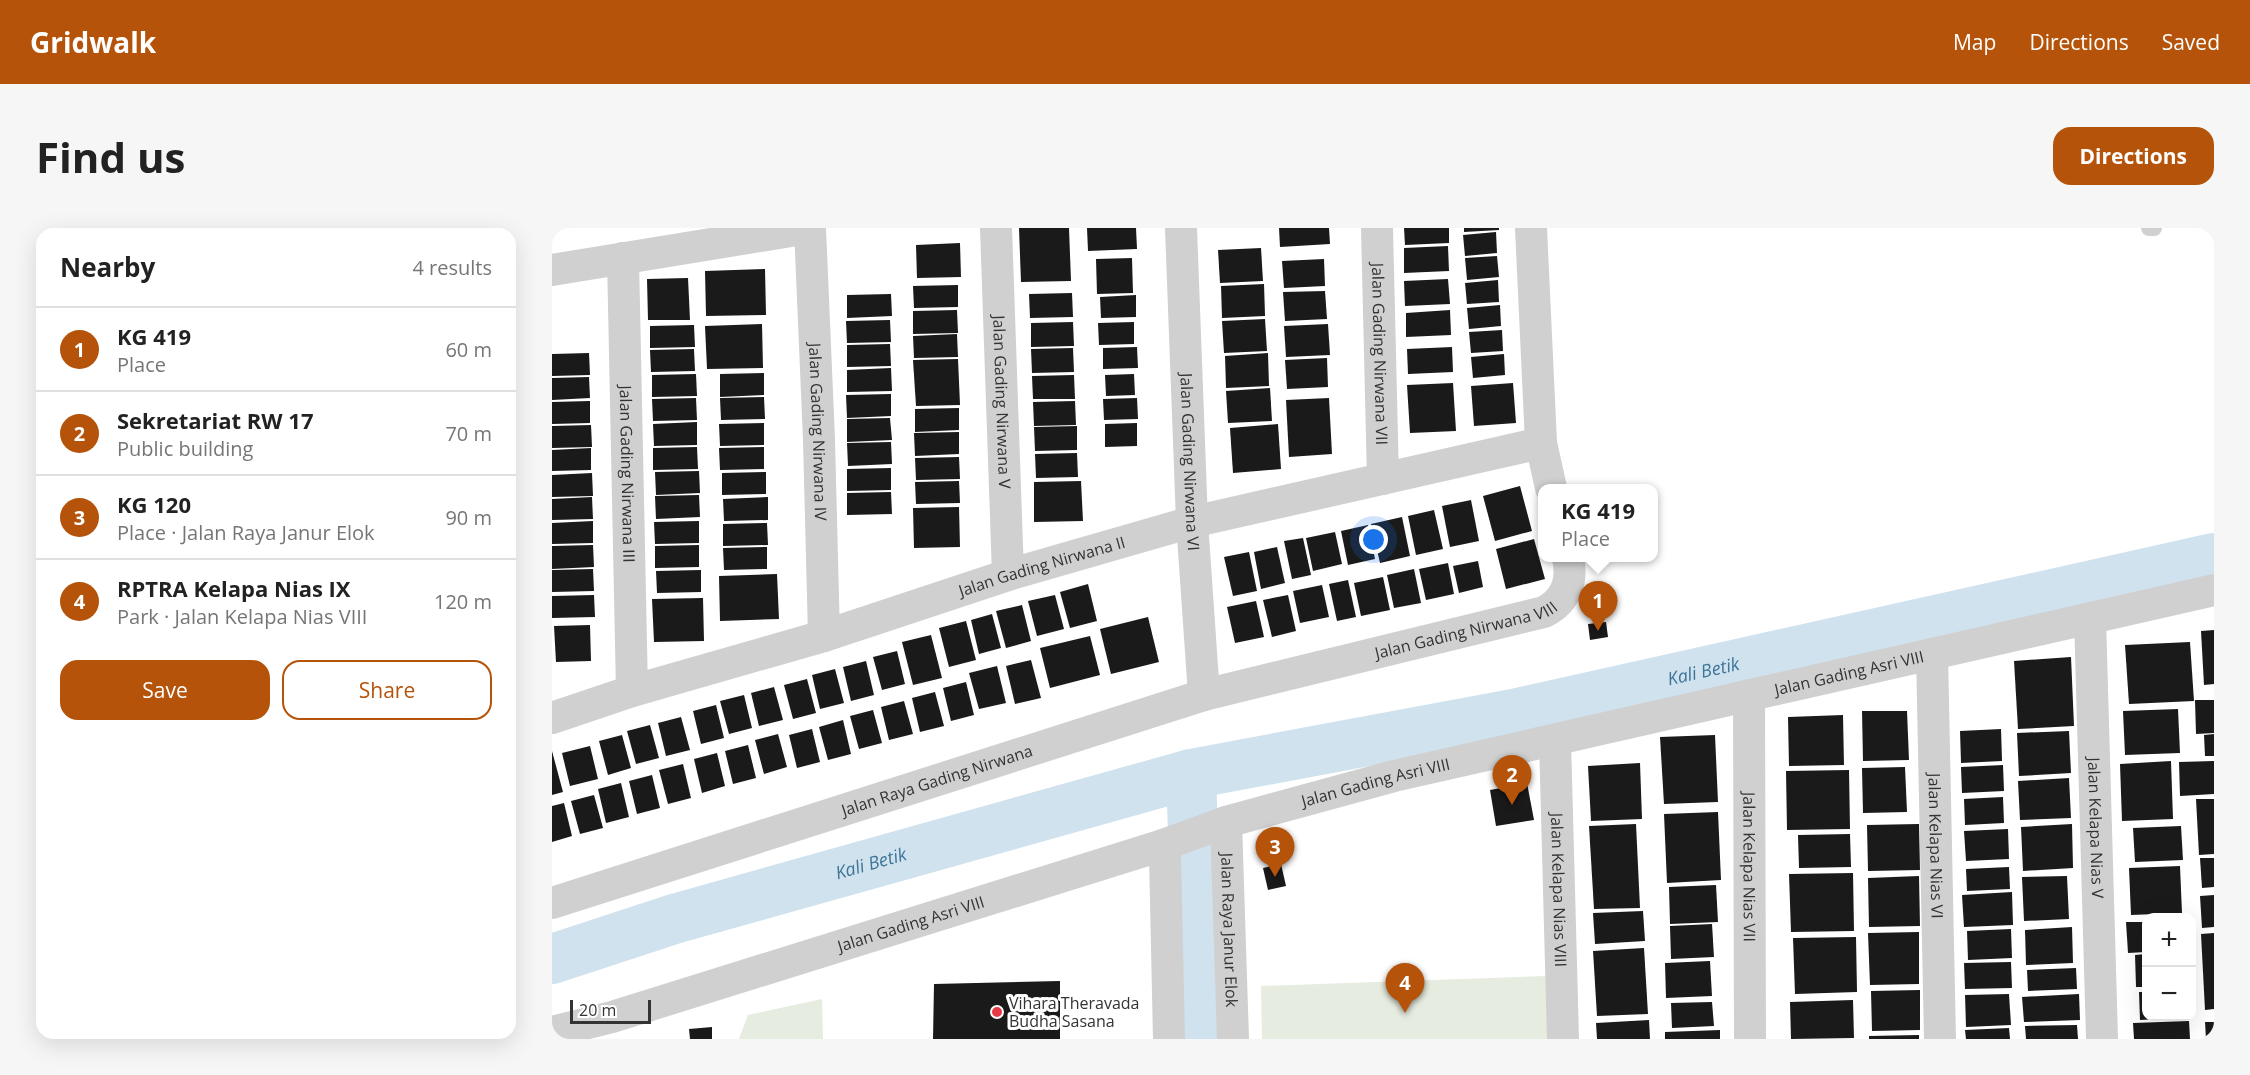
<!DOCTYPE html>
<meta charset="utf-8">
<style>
:root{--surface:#fff;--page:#f6f6f6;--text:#222;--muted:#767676;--line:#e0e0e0;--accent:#b45309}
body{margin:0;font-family:"Open Sans",sans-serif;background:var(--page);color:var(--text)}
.controls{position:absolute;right:18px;bottom:18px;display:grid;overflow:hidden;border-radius:12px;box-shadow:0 6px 24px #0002}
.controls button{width:54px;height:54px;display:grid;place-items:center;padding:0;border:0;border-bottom:2px solid var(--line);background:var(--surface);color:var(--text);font:30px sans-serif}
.scale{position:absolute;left:18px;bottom:15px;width:81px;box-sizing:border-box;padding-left:6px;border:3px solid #333;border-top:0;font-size:16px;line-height:21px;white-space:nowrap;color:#333;-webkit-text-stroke:4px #fff;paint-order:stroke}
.you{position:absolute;left:822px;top:312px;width:21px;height:21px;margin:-15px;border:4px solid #fff;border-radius:50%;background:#1a73e8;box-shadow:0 0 0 9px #1a73e833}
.badge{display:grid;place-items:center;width:39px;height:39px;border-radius:50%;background:var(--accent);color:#fff;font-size:20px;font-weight:700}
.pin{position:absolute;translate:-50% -50px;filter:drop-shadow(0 2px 3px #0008)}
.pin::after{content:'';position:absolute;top:32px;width:21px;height:18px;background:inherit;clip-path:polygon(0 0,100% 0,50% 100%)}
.popup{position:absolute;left:986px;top:256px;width:120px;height:78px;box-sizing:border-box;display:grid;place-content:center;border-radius:12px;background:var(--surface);filter:drop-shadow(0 2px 4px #0005);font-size:20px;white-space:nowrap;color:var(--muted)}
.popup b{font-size:22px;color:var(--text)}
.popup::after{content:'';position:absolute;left:50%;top:100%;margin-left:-12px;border:12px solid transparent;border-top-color:var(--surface)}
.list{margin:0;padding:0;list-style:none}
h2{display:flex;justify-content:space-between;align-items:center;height:78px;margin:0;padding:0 24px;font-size:26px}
h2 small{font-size:20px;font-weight:400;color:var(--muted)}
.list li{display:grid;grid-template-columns:39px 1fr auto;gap:18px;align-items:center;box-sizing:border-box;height:84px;padding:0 24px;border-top:2px solid var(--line)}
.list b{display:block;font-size:22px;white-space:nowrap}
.list p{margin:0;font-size:20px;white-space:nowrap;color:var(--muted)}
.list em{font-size:20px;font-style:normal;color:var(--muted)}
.actions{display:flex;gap:12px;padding:18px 24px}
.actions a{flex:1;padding:14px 0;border:2px solid var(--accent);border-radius:18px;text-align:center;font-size:21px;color:var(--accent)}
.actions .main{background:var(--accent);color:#fff}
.map{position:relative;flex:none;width:1662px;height:811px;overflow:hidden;border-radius:18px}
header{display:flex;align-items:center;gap:36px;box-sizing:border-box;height:84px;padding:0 30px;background:var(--accent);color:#fff}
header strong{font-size:28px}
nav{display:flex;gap:33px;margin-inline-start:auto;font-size:21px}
.intro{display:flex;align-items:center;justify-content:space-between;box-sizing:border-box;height:144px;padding:0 36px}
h1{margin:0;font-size:42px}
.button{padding:15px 27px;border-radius:18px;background:var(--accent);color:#fff;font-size:21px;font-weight:700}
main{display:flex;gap:36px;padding:0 36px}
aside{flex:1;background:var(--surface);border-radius:18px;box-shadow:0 6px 24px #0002}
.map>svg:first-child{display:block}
.green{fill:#e6ecdf}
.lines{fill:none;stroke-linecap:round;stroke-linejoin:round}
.river{stroke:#cfe2ee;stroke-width:50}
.building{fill:#1a1a1a}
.lane{stroke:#d0d0d0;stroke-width:16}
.street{stroke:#d0d0d0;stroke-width:32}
.poi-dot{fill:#e63946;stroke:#fff;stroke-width:2}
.labels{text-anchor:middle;stroke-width:6;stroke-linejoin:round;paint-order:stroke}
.street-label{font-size:16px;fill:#333;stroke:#fff}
.poi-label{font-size:16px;fill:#333;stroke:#fff;text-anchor:start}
.water-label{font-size:18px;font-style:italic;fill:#3f7597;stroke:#fff}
</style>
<header>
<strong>Gridwalk</strong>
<nav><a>Map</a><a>Directions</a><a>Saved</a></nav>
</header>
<div class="intro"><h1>Find us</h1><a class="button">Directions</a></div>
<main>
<aside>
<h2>Nearby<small>4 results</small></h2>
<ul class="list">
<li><span class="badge">1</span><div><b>KG 419</b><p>Place</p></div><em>60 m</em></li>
<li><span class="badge">2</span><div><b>Sekretariat RW 17</b><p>Public building</p></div><em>70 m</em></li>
<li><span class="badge">3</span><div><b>KG 120</b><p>Place · Jalan Raya Janur Elok</p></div><em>90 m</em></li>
<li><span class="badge">4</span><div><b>RPTRA Kelapa Nias IX</b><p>Park · Jalan Kelapa Nias VIII</p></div><em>120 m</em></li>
</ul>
<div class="actions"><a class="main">Save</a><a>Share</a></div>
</aside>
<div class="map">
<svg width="1662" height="811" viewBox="0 0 1662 811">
<rect width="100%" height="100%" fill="#fff"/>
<g class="green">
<polygon points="994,748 997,811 710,811 709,758"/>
<polygon points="270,771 271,811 187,811 196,787"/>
</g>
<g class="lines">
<g class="river">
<polyline points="639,546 648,811"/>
<path id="s1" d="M0,731L122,691L639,546L966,485L1662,330"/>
</g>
</g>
<g class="building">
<polygon points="467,0 517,0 519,53 469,54"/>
<polygon points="535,0 584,0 585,21 536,23"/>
<polygon points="727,0 777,0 778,16 728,19"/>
<polygon points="852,0 897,0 897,15 853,17"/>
<polygon points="912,0 947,0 947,2 912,4"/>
<polygon points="944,4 945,25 913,28 911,7"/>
<polygon points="408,15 409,49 365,50 364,17"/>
<polygon points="896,18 897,43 852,45 852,20"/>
<polygon points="709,20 711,53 668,55 666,22"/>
<polygon points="945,28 947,49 915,52 913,30"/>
<polygon points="580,30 581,65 545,66 544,31"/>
<polygon points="772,31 773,58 732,60 730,33"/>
<polygon points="213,41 214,87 154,88 153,43"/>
<polygon points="136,50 138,92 96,92 95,51"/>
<polygon points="896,51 898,76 853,78 852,53"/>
<polygon points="946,52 947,74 915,76 913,55"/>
<polygon points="712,56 713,88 670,90 669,58"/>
<polygon points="406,57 406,79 362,80 361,58"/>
<polygon points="773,63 775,91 733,93 731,64"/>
<polygon points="520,65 521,89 478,90 477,66"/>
<polygon points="339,66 340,88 295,90 295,67"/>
<polygon points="584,67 584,89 549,90 548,69"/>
<polygon points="948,77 949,98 917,101 915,80"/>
<polygon points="405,82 406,105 361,106 361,83"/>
<polygon points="898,82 899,107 854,109 854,85"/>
<polygon points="713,91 715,123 672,125 670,93"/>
<polygon points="338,92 339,114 295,115 294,93"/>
<polygon points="521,94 522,118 479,119 479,95"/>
<polygon points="582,94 582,116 547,117 546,95"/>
<polygon points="210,96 211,140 155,141 153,98"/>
<polygon points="776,96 778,127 734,129 732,98"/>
<polygon points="142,97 143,119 98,120 98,98"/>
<polygon points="950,102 951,123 919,125 917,104"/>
<polygon points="405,106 406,129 362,130 361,108"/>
<polygon points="338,116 339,138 295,139 295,117"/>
<polygon points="585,119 586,140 551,141 551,120"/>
<polygon points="900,119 901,144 856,146 855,121"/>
<polygon points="521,120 522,144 480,145 479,121"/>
<polygon points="142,121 143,143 99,144 98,122"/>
<polygon points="37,125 38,147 0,148 0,126"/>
<polygon points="716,125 717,158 674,160 673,128"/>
<polygon points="952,126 953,147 921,150 919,129"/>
<polygon points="775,130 776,159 735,161 733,132"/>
<polygon points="406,131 408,177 364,178 361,132"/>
<polygon points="339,140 340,163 295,164 295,142"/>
<polygon points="212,145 212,167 168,169 168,146"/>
<polygon points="144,146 145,168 100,169 100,147"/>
<polygon points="582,146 583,167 554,168 553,147"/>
<polygon points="522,147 523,171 481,171 480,148"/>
<polygon points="37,149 38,170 0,172 0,150"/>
<polygon points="901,155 904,203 858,205 855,157"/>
<polygon points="961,155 964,195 922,198 919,158"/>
<polygon points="718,160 720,193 676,195 674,163"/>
<polygon points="339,166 339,188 295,190 294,167"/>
<polygon points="212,169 213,191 169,192 168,170"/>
<polygon points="144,170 145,192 101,193 100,171"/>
<polygon points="585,170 586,191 552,192 551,171"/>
<polygon points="777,170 780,226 737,229 734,172"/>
<polygon points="38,173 38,195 0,196 0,174"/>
<polygon points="523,173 524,197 482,198 481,174"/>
<polygon points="407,180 407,202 363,204 363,181"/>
<polygon points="338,190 340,212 295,214 295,191"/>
<polygon points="145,194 145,217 102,218 101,196"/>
<polygon points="212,195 212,217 168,218 167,196"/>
<polygon points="585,195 585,218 553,219 553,196"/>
<polygon points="726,196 729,241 681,245 678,200"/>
<polygon points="39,197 40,219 0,220 0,198"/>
<polygon points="525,198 525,222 483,223 482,199"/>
<polygon points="407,204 407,226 363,228 362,205"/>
<polygon points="339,214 340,236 296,238 295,215"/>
<polygon points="145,219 146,241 101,242 101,220"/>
<polygon points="212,219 212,241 168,242 167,220"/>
<polygon points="39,220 39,242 0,243 0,222"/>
<polygon points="525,225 526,249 484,250 483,226"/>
<polygon points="407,229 408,251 364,252 363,230"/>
<polygon points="339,240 339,262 295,263 295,241"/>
<polygon points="147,243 148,265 104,267 103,244"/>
<polygon points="214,244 214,266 170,267 170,245"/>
<polygon points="40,245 41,268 0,269 0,247"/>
<polygon points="407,253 408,275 364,276 363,254"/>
<polygon points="529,253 531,293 482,294 482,254"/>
<polygon points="968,258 980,303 943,313 931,268"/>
<polygon points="339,264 340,286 295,287 295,265"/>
<polygon points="147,267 148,289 104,291 103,268"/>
<polygon points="40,269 41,291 0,292 0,271"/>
<polygon points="216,269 216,292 172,293 171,271"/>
<polygon points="919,272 927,313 898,319 890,278"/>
<polygon points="407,279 408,319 362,320 361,280"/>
<polygon points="882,282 891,321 864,327 856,288"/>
<polygon points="850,289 858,328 828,335 819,296"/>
<polygon points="41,293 41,315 0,316 0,295"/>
<polygon points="147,293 147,315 103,316 102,294"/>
<polygon points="215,295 216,317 171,318 171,296"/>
<polygon points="816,297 823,331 796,337 789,303"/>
<polygon points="783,304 790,336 761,343 754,310"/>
<polygon points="751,310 759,347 740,351 732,313"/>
<polygon points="982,311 993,351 954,361 944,321"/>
<polygon points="41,317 42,339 0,341 0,318"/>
<polygon points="147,317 147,339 103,340 103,318"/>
<polygon points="215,319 215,341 172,342 171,320"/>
<polygon points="725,319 733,355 709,361 702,324"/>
<polygon points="697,324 705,363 681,368 672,329"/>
<polygon points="926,333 931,359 907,365 901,338"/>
<polygon points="896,335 902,366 874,372 867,341"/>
<polygon points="41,341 42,363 0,364 0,342"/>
<polygon points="862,341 869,375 842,380 835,347"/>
<polygon points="149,342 149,364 105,365 104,343"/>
<polygon points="225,346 227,391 168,393 167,348"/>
<polygon points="831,349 838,382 809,388 802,355"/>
<polygon points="796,352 804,389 785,393 777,356"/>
<polygon points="536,356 545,393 518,400 508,364"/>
<polygon points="770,357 777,389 748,395 741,363"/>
<polygon points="42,367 43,389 0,390 0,368"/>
<polygon points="503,367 512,401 485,408 476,373"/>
<polygon points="736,367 744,403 720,409 711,372"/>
<polygon points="151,370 152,413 102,414 100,371"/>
<polygon points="704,373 712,409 683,415 675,379"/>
<polygon points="470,377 479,413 454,420 444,383"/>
<polygon points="440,386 449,420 427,426 419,392"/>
<polygon points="596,389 607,434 559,446 548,401"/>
<polygon points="414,393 424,432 397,439 387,400"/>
<polygon points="1054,394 1056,409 1038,412 1036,396"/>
<polygon points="38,397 39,433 4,434 2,398"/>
<polygon points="1662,402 1662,456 1652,457 1649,403"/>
<polygon points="379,407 390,450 361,457 350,414"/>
<polygon points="538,408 548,447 498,460 488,420"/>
<polygon points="1638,414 1642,473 1577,476 1573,417"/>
<polygon points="345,423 353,456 330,462 321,429"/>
<polygon points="1519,429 1522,498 1466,501 1462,433"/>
<polygon points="479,432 489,470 463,476 454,438"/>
<polygon points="314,433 322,467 299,473 291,439"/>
<polygon points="445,438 454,475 427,481 417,445"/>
<polygon points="283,441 292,475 268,481 260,447"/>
<polygon points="255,451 264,485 241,491 232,457"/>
<polygon points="414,454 422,487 399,493 391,460"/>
<polygon points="222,459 231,492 207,498 199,465"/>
<polygon points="383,464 392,498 368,504 360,470"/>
<polygon points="192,467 200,500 177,506 168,473"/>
<polygon points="1643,472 1662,472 1662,505 1644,506"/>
<polygon points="352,473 361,506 337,512 329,479"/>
<polygon points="164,477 172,510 149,516 141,483"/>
<polygon points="1626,481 1628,525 1573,527 1571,483"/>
<polygon points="321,482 330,515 307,521 298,488"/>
<polygon points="1310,483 1355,483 1357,532 1311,533"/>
<polygon points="1291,487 1292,537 1237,538 1236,489"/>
<polygon points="129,489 138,522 114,528 106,495"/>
<polygon points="291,492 299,526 276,532 267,499"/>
<polygon points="98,497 107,530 84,536 75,503"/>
<polygon points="260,501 268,534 245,540 237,507"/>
<polygon points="1449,501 1450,533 1409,535 1408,503"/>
<polygon points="1517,503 1519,545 1467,548 1465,505"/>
<polygon points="226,506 235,539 212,546 203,512"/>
<polygon points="1662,506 1662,528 1653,528 1652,507"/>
<polygon points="70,507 79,540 56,547 47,513"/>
<polygon points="1163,507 1166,574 1112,576 1108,509"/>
<polygon points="196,517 204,550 181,556 173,523"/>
<polygon points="38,518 46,551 18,558 10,525"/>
<polygon points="0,523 11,564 0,567"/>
<polygon points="165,525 173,558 150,565 142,531"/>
<polygon points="1619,533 1621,591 1570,593 1568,536"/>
<polygon points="1662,533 1662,566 1628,568 1627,534"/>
<polygon points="1088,535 1090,591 1039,593 1036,538"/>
<polygon points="131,536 139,570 116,576 107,542"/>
<polygon points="1451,537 1452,563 1410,565 1409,539"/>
<polygon points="1353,539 1355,584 1311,585 1310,540"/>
<polygon points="1297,542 1298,601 1235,602 1234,543"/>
<polygon points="100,547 108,580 85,586 77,553"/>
<polygon points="1517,550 1519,590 1468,592 1466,553"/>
<polygon points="69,555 77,589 54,595 46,561"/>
<polygon points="975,555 982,592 944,598 938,562"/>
<polygon points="42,567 51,600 28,606 19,573"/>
<polygon points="1451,569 1452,595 1413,597 1412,571"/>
<polygon points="1644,571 1662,571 1662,626 1647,627"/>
<polygon points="12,575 20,608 0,614 0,578"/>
<polygon points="1166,584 1169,652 1115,655 1112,586"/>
<polygon points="1084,596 1088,680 1042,681 1037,598"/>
<polygon points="1367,596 1368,642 1316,643 1315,597"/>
<polygon points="1520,596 1521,640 1471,643 1469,599"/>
<polygon points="1629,598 1631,632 1583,634 1581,600"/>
<polygon points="1456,601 1457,631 1414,633 1412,603"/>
<polygon points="1298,606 1299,639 1247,640 1246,607"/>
<polygon points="1648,630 1662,630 1662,659 1650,660"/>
<polygon points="729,636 734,658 716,662 711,640"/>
<polygon points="1628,638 1630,685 1579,687 1577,640"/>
<polygon points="1457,639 1458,661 1415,663 1414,641"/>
<polygon points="1301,645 1302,703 1239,704 1237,646"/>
<polygon points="1367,648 1368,698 1317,699 1316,650"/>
<polygon points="1515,648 1517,691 1472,693 1470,649"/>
<polygon points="1164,657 1166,694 1118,696 1117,659"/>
<polygon points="1460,664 1461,697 1412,699 1410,667"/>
<polygon points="1662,667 1662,699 1650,700 1648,668"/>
<polygon points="1091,683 1093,713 1043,716 1041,685"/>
<polygon points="1574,694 1594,694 1594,724 1576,725"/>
<polygon points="1160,696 1162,729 1119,731 1118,698"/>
<polygon points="1520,699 1521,735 1474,737 1473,702"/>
<polygon points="1459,701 1460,730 1416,732 1415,703"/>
<polygon points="1367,704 1367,756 1318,757 1316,705"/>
<polygon points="1662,705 1662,781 1653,782 1649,706"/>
<polygon points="1304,709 1305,764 1243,766 1241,710"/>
<polygon points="1092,720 1096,786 1045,788 1041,723"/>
<polygon points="1594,726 1594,759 1584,759 1583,727"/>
<polygon points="1158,733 1160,768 1114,770 1113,735"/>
<polygon points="1459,734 1460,760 1413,761 1412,735"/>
<polygon points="1524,740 1525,761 1476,763 1475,742"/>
<polygon points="508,753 508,811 381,811 382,756"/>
<polygon points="1368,762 1368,802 1320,803 1319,763"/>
<polygon points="1587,764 1594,764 1594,788 1626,788 1626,790 1588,792"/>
<polygon points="1457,766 1459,797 1414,799 1413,767"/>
<polygon points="1527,766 1528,792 1472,794 1470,769"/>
<polygon points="1301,772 1302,810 1239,811 1238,774"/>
<polygon points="1160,774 1162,798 1120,800 1119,775"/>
<polygon points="1097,792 1098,811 1045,811 1044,795"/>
<polygon points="1637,793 1638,811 1582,811 1581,795"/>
<polygon points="1653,794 1662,794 1662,811 1654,811"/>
<polygon points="1525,797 1526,811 1474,811 1473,798"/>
<polygon points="160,799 160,811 138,811 137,801"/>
<polygon points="1457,800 1458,811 1414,811 1413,802"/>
<polygon points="1168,802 1168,811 1113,811 1113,804"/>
<polygon points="1367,807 1367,811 1317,811 1317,808"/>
</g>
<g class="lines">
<polyline class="lane" points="1597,0 1602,0"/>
<g class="street">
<path id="s2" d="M258,0L267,212L272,408"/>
<path id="s3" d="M444,0L456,347"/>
<path id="s4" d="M629,0L640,294L652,467"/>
<path id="s5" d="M825,0L831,251"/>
<polyline points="979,0 989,215 999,260"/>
<path id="s6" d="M71,30L80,463"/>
<polyline points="0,42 257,0"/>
<path id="s7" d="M1538,390L1550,811"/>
<path id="s8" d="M1380,426L1388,811"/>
<path id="s9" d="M1197,467L1198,811"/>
<path id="s10" d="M0,490L80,463L272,408L456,347L640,294L989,215"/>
<path id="s11" d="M1003,512L1011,811"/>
<path id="s12" d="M674,594L681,811"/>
<polyline points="611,617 613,628 617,811"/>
<path id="s13" d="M0,675L652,467L992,384C1014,373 1021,353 1016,330"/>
<path id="s14" d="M0,804L60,789L611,617L674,594L842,548L1662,362"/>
</g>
</g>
<circle class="poi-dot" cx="445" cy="784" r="6"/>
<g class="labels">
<g class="street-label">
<text dy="6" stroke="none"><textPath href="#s5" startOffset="126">Jalan Gading Nirwana VII</textPath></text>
<text dy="6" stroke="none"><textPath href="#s3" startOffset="174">Jalan Gading Nirwana V</textPath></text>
<text dy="6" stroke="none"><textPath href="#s2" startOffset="204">Jalan Gading Nirwana IV</textPath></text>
<text dy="6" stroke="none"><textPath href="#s4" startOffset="234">Jalan Gading Nirwana VI</textPath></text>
<text dy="6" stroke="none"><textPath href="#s6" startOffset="216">Jalan Gading Nirwana III</textPath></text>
<text dy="6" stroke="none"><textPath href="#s10" startOffset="513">Jalan Gading Nirwana II</textPath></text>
<text dy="6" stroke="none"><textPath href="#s13" startOffset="954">Jalan Gading Nirwana VIII</textPath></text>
<text dy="6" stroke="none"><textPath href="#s14" startOffset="1347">Jalan Gading Asri VIII</textPath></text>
<text dy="6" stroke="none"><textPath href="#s13" startOffset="404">Jalan Raya Gading Nirwana</textPath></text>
<text dy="6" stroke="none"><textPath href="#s14" startOffset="861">Jalan Gading Asri VIII</textPath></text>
<text dy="6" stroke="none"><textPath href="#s7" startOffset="210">Jalan Kelapa Nias V</textPath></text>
<text dy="6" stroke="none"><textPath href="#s8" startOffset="192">Jalan Kelapa Nias VI</textPath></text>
<text dy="6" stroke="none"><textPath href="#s9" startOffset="172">Jalan Kelapa Nias VII</textPath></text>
<text dy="6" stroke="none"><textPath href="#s11" startOffset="150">Jalan Kelapa Nias VIII</textPath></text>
<text dy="6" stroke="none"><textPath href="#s14" startOffset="375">Jalan Gading Asri VIII</textPath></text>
<text dy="6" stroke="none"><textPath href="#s12" startOffset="108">Jalan Raya Janur Elok</textPath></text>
</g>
<g class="poi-label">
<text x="457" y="781">Vihara Theravada<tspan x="457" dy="18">Budha Sasana</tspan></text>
</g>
<g class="water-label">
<text dy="6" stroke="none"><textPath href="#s1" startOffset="1188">Kali Betik</textPath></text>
<text dy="6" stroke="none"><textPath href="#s1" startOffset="333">Kali Betik</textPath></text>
</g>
</g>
</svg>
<div class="controls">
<button>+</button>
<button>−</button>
</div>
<div class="scale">20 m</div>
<div class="you"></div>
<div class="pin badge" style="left:1046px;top:403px">1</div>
<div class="popup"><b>KG 419</b>Place</div>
<div class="pin badge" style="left:960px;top:577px">2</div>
<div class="pin badge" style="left:723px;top:649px">3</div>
<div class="pin badge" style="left:853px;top:785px">4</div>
</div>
</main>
